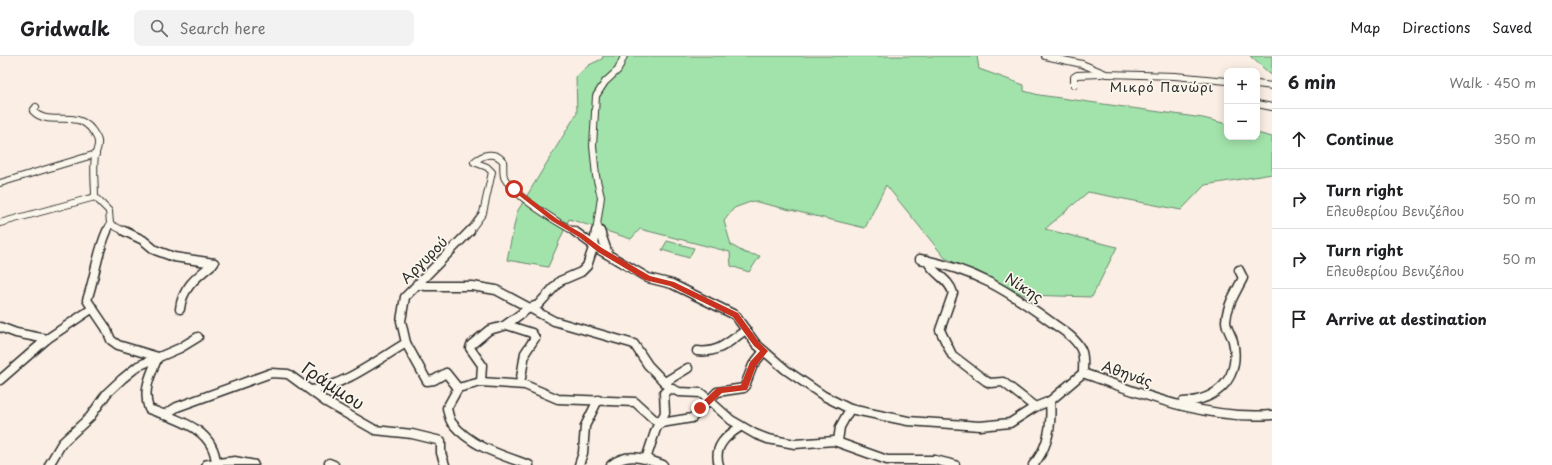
<!DOCTYPE html>
<meta charset="utf-8">
<style>
:root{--surface:#fff;--page:#f2f2f2;--text:#202124;--muted:#757577;--line:#e0e0e0}
body{margin:0;font-family:"Playpen Sans",sans-serif;background:var(--page);color:var(--text)}
.controls{position:absolute;right:12px;top:12px;display:grid;overflow:hidden;border-radius:8px;box-shadow:0 2px 10px #0003}
.controls button{width:36px;height:36px;display:grid;place-items:center;padding:0;border:0;border-bottom:1px solid var(--line);background:var(--surface);color:var(--text);font:20px sans-serif}
.stop{position:absolute;width:12px;height:12px;margin:-9px;border:3px solid #c8321e;border-radius:50%;background:#fff}
.stop.end{background:#c8321e;border-color:#fff;box-shadow:0 1px 4px #0008}
.list{margin:0;padding:0;list-style:none}
h2{display:flex;justify-content:space-between;align-items:center;height:52px;margin:0;padding:0 16px;font-size:17px}
h2 small{font-size:13px;font-weight:400;color:var(--muted)}
.list li{display:grid;grid-template-columns:26px 1fr auto;gap:12px;align-items:center;box-sizing:border-box;height:60px;padding:0 16px;border-top:1px solid var(--line)}
.list b{display:block;font-size:15px;white-space:nowrap}
.list p{margin:0;font-size:13px;white-space:nowrap;color:var(--muted)}
.list em{font-size:13px;font-style:normal;color:var(--muted)}
.icon{flex:none;width:22px;height:22px;fill:none;stroke:currentColor;stroke-width:2;stroke-linecap:round;stroke-linejoin:round}
.map{position:relative;flex:none;width:1272px;height:409px;overflow:hidden}
header{display:flex;align-items:center;gap:24px;box-sizing:border-box;height:56px;padding:0 20px;background:var(--surface);border-bottom:1px solid var(--line)}
header strong{font-size:19px}
nav{display:flex;gap:22px;margin-inline-start:auto;font-size:14px}
.search{width:280px;height:36px;background:var(--page);display:flex;align-items:center;gap:10px;box-sizing:border-box;padding:0 14px;border-radius:8px;color:var(--muted);font-size:15px}
main{display:flex}
aside{flex:1;background:var(--surface)}
.map>svg:first-child{display:block}
.green{fill:#a2e3ab;stroke:#66876b}
.lines{fill:none;stroke-linecap:round;stroke-linejoin:round}
.minor-far1-casing{stroke:#2b2b2b;stroke-width:8}
.minor-casing{stroke:#2b2b2b;stroke-width:11}
.major-casing{stroke:#2b2b2b;stroke-width:3}
.minor-far1{stroke:#fbf7ec;stroke-width:6}
.minor{stroke:#fbf7ec;stroke-width:8}
.major{fill:#fbf7ec;fill-rule:evenodd}
.route{fill:#c8321e}
.labels{text-anchor:middle;stroke-width:3.5;stroke-linejoin:round;paint-order:stroke}
.far-neighbourhood-label{font-size:13px;letter-spacing:1px;fill:#2b2b2b;stroke:#fbf7ec}
.street-label{font-size:14px;fill:#2b2b2b;stroke:#fbf7ec}
.near-street-label{font-size:17px;fill:#2b2b2b;stroke:#fbf7ec}
</style>
<header>
<strong>Gridwalk</strong>
<div class="search"><svg class="icon" aria-label="search" viewBox="0 0 24 24"><circle cx="10" cy="10" r="6"/><path d="M15 15l6 6"/></svg>Search here</div>
<nav><a>Map</a><a>Directions</a><a>Saved</a></nav>
</header>
<main>
<div class="map">
<svg width="1272" height="409" viewBox="0 0 1272 409">
<rect width="100%" height="100%" fill="#fbeee4"/>
<filter id="ink" filterUnits="userSpaceOnUse"><feTurbulence type="fractalNoise" baseFrequency=".025" numOctaves="2"/><feDisplacementMap in="SourceGraphic" scale="8" xChannelSelector="R" yChannelSelector="G"/><feConvolveMatrix kernelMatrix="1 2 1 2 8 2 1 2 1" color-interpolation-filters="sRGB"/></filter>
<g filter="url(#ink)">
<g class="green">
<polygon points="603,0 977,0 979,13 1024,29 1024,35 1039,39 1203,62 1227,68 1227,81 1257,81 1257,77 1272,81 1272,118 1205,129 1181,154 1088,136 1045,173 1117,191 1092,241 1024,239 945,202 886,129 865,172 753,145 734,152 724,165 731,189 745,197 760,200 749,216 731,210 730,196 640,173 631,183 569,163 548,211 507,204 517,156 577,57 576,21 589,9 602,3"/>
<polygon points="1250,0 1272,0 1272,19 1270,18"/>
<polygon points="667,185 694,192 689,202 662,194"/>
</g>
<g class="lines">
<g class="minor-far1-casing">
<g id="minor-far1">
<polyline points="1045,0 1082,8 1106,18 1175,20 1227,25"/>
<polyline points="1257,28 1272,30"/>
<polyline points="1074,29 1074,21 1077,19 1101,18"/>
<polyline points="1257,48 1272,51"/>
<path d="M36,51L33,55C49,72 76,52 92,74C94,77 97,81 98,85C99,91 96,95 95,100C93,113 95,128 95,141"/>
<polyline points="0,127 96,98"/>
<polyline points="95,141 109,155 110,168 106,176"/>
<polyline points="0,167 95,141"/>
<polyline points="110,168 126,176"/>
<polyline points="598,170 600,176"/>
<path d="M469,176L483,157L492,116L487,111L474,106C483,98 495,95 503,105C504,110 502,119 505,123C516,141 557,166 575,176"/>
<polyline points="596,176 601,141 596,120 593,90 596,40 605,26 618,14 624,0"/>
</g>
</g>
<g class="minor-casing">
<g id="minor">
<path d="M107,175C97,197 95,221 87,244L106,272L111,284L118,289L158,301C151,318 142,334 149,353C175,363 215,372 216,408"/>
<polyline points="124,175 143,184 155,194 174,201 214,207"/>
<polyline points="574,175 600,194 648,222 672,228 735,259 756,288 786,314 824,340 850,353 908,365 980,370 1010,367 1035,351 1050,345"/>
<polyline points="600,175 608,198"/>
<path d="M920,203C975,214 1007,234 1051,266C1062,274 1077,282 1082,296C1084,302 1083,310 1083,317"/>
<path d="M927,204C932,218 949,222 953,237L940,274L952,299L986,325L990,327L1003,326L1035,351"/>
<polyline points="417,228 425,230 472,230 496,234 554,265 634,288 648,309 670,332 679,336 701,337 731,364 755,378 768,383 795,388 834,385 887,404 935,404 955,409"/>
<path d="M180,253C182,231 198,220 214,207"/>
<polyline points="507,269 532,277 535,282 525,297 520,328"/>
<polyline points="0,271 16,277 47,283"/>
<path d="M406,287L427,325L434,324L446,317L458,332L447,352C448,357 449,363 452,367C472,391 501,399 529,409"/>
<path d="M697,295C719,298 729,285 746,274"/>
<polyline points="0,324 47,283 93,252"/>
<polyline points="481,326 482,309 470,292 471,289 489,274 504,270 529,252 538,249 560,225 581,216 587,210 594,189 596,175"/>
<polyline points="665,326 688,312"/>
<polyline points="458,332 481,326 525,329 558,343 635,346 658,367 661,367 692,362 717,336 744,332 753,309 764,295"/>
<path d="M311,334C342,331 379,303 406,287L401,265L405,241L470,175"/>
<path d="M1183,346C1218,344 1241,322 1233,285C1231,278 1226,272 1226,265C1227,249 1236,236 1243,222L1239,214"/>
<polyline points="164,359 177,351 271,317 288,318 326,346 375,374 412,378 441,385 441,397 445,409"/>
<polyline points="838,385 840,371 850,353"/>
<polyline points="646,403 656,373 665,357 664,337 670,332"/>
<polyline points="329,407 334,409"/>
<polyline points="49,409 62,387 90,361 107,337 122,323 138,310 180,292 198,281"/>
<polyline points="579,409 583,397 585,370 598,344"/>
<path d="M611,409C627,396 645,402 663,409"/>
<path d="M719,409C713,391 726,380 740,371"/>
<path d="M1033,409C1049,391 1052,369 1050,345L1083,317C1144,339 1206,364 1272,359"/>
</g>
</g>
<g class="major-casing">
<polygon id="major" points="235,401 256,405 258,409 202,409 204,405 208,404"/>
</g>
<use href="#minor-far1" class="minor-far1"/>
<use href="#minor" class="minor"/>
<use href="#major" class="major"/>
</g>
</g>
<polygon class="route" points="512,132 516,132 557,163 583,178 602,192 650,220 674,226 738,257 759,286 768,295 756,310 747,334 722,337 703,355 698,355 698,350 717,332 741,329 750,306 760,295 754,290 733,261 670,230 645,224 598,196 579,181 552,165 512,134"/>
<g class="labels">
<g class="far-neighbourhood-label">
<text x="1162" y="36">Μικρό Πανώρι</text>
</g>
<g class="street-label">
<text transform="translate(424 204) rotate(-45)" y="5">Αργυρού</text>
<text transform="translate(1024 232) rotate(32)" y="5">Νίκης</text>
<text transform="translate(1127 318) rotate(19)" y="5">Αθηνάς</text>
</g>
<g class="near-street-label">
<text transform="translate(333 330) rotate(34)" y="6">Γράμμου</text>
</g>
</g>
</svg>
<div class="controls">
<button>+</button>
<button>−</button>
</div>
<div class="stop" style="left:514px;top:133px"></div>
<div class="stop end" style="left:700px;top:352px"></div>
</div>
<aside>
<h2>6 min<small>Walk · 450 m</small></h2>
<ul class="list">
<li><svg class="icon" aria-label="ahead" viewBox="0 0 24 24"><path d="M12 20V5M6 11l6-6 6 6"/></svg><div><b>Continue</b></div><em>350 m</em></li>
<li><svg class="icon" aria-label="right" viewBox="0 0 24 24"><path d="M7 20v-9h11M14 6l5 5-5 5"/></svg><div><b>Turn right</b><p>Ελευθερίου Βενιζέλου</p></div><em>50 m</em></li>
<li><svg class="icon" aria-label="right" viewBox="0 0 24 24"><path d="M7 20v-9h11M14 6l5 5-5 5"/></svg><div><b>Turn right</b><p>Ελευθερίου Βενιζέλου</p></div><em>50 m</em></li>
<li><svg class="icon" aria-label="arrive" viewBox="0 0 24 24"><path d="M6 21V4h12l-3 4 3 4H6"/></svg><div><b>Arrive at destination</b></div></li>
</ul>
</aside>
</main>
